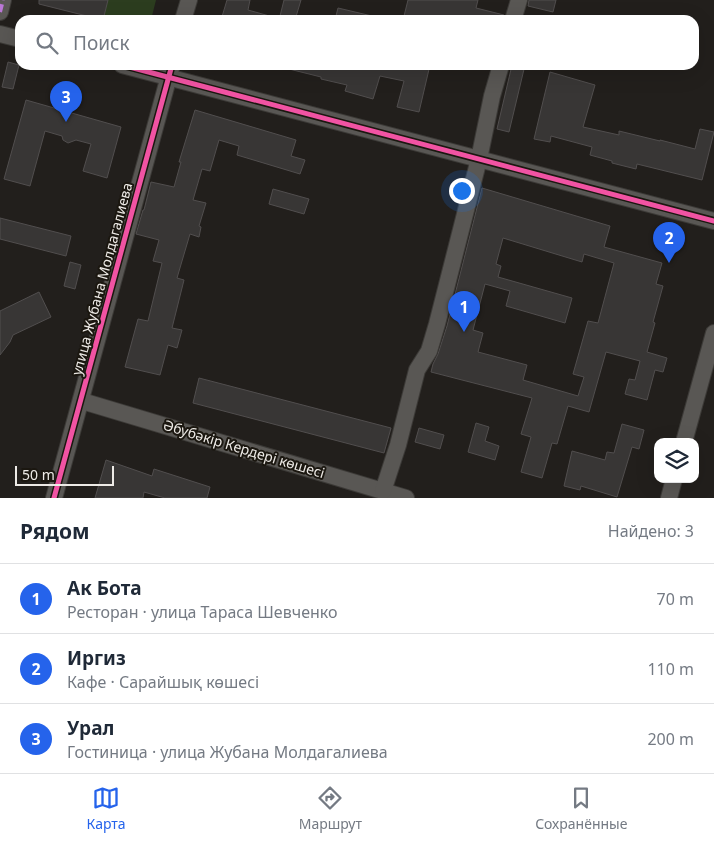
<!DOCTYPE html>
<html lang="ru">
<meta charset="utf-8">
<style>
:root{--surface:#fff;--page:#f6f6f7;--text:#1f2937;--muted:#747a83;--line:#e0e1e3;--accent:#2563eb}
body{margin:0;font-family:"Noto Sans",sans-serif;background:var(--page);color:var(--text)}
.controls{position:absolute;right:15px;bottom:15px;display:grid;overflow:hidden;border-radius:10px;box-shadow:0 5px 20px #0002}
.controls button{width:45px;height:45px;display:grid;place-items:center;padding:0;border:0;border-bottom:1px solid var(--line);background:var(--surface);color:var(--text);font:25px sans-serif}
.scale{position:absolute;left:15px;bottom:12px;width:99px;box-sizing:border-box;padding-left:5px;border:2px solid #edeae6;border-top:0;font-size:14px;line-height:18px;white-space:nowrap;color:#edeae6;-webkit-text-stroke:4px #1b1710;paint-order:stroke}
.you{position:absolute;left:461px;top:190px;width:18px;height:18px;margin:-12px;border:4px solid #fff;border-radius:50%;background:#1a73e8;box-shadow:0 0 0 8px #1a73e833}
.badge{display:grid;place-items:center;width:32px;height:32px;border-radius:50%;background:var(--accent);color:#fff;font-size:16px;font-weight:700}
.pin{position:absolute;translate:-50% -41px;filter:drop-shadow(0 1px 2px #0008)}
.pin::after{content:'';position:absolute;top:26px;width:18px;height:15px;background:inherit;clip-path:polygon(0 0,100% 0,50% 100%)}
.list{margin:0;padding:0;list-style:none}
h2{display:flex;justify-content:space-between;align-items:center;height:65px;margin:0;padding:0 20px;font-size:21px}
h2 small{font-size:16px;font-weight:400;color:var(--muted)}
.list li{display:grid;grid-template-columns:32px 1fr auto;gap:15px;align-items:center;box-sizing:border-box;height:70px;padding:0 20px;border-top:1px solid var(--line)}
.list b{display:block;font-size:19px;white-space:nowrap}
.list p{margin:0;font-size:16px;white-space:nowrap;color:var(--muted)}
.list em{font-size:16px;font-style:normal;color:var(--muted)}
.icon{flex:none;width:28px;height:28px;fill:none;stroke:currentColor;stroke-width:2;stroke-linecap:round;stroke-linejoin:round}
.map{position:relative;flex:none;width:714px;height:498px;overflow:hidden}
.search{position:absolute;background:var(--surface);box-shadow:0 5px 20px #0002;left:15px;right:15px;top:15px;height:55px;display:flex;align-items:center;gap:12px;box-sizing:border-box;padding:0 18px;border-radius:15px;color:var(--muted);font-size:19px}
.sheet{height:275px;background:var(--surface)}
nav{display:flex;justify-content:space-around;align-items:center;box-sizing:border-box;height:70px;border-top:1px solid var(--line);background:var(--surface);font-size:14px;color:var(--muted)}
nav a{display:grid;justify-items:center;gap:2px}
nav .on{color:var(--accent)}
.map>svg:first-child{display:block}
.green{fill:#2c3d1f}
.building{fill:#383635;stroke:#514e4e;fill-rule:evenodd}
.lines{fill:none;stroke-linecap:round;stroke-linejoin:round}
.minor-casing{stroke:#3c3a37;stroke-width:18}
.minor{stroke:#595754;stroke-width:16}
.quiet{stroke:#ba77d6;stroke-width:4;stroke-dasharray:8 4;stroke-linecap:butt}
.cycleway-casing{stroke:#1b1710;stroke-width:8}
.cycleway{stroke:#f153a3;stroke-width:5}
.labels{text-anchor:middle;stroke-width:4;stroke-linejoin:round;paint-order:stroke}
.street-label{font-size:14px;fill:#edeae6;stroke:#1b1710}
</style>
<div class="map">
<svg width="714" height="498" viewBox="0 0 714 498">
<rect width="100%" height="100%" fill="#221f1c"/>
<polygon class="green" points="108,0 156,0 151,20 103,20"/>
<g class="building">
<polygon points="39,0 108,0 103,20 39,4"/>
<polygon points="227,0 250,0 248,10 273,17 272,20 221,20"/>
<polygon points="284,0 301,0 295,20 279,20"/>
<polygon points="408,0 478,0 476,8 504,15 503,20 403,20"/>
<polygon points="529,0 556,0 553,12 528,6"/>
<polygon points="338,8 372,16 371,20 335,20"/>
<polygon points="8,62 19,65 13,89 2,87"/>
<polygon points="290,65 430,65 419,112 397,107 404,81 380,76 373,99 345,91 347,85 321,79 321,77 289,69"/>
<polygon points="512,65 525,65 509,132 497,129"/>
<polygon points="550,72 595,85 583,127 619,135 619,131 660,141 660,140 695,149 700,129 714,132 702,180 637,164 636,169 612,163 612,161 590,155 592,147 551,136 550,142 534,139"/>
<polygon points="26,100 121,127 107,178 83,171 91,144 76,140 68,143 63,140 62,136 45,131 30,186 4,179"/>
<polygon points="195,110 296,140 291,156 305,160 300,174 237,155 239,146 219,140 210,171 202,169 193,200 206,203 199,226 201,227 199,237 190,234 177,278 184,280 172,328 182,330 177,348 168,345 160,375 125,367 138,319 148,321 162,263 153,261 159,240 136,234 143,210 144,210 151,182 174,187 181,162 179,162"/>
<path d="M482,188L610,226L604,247L662,263L656,284L663,286L653,322L655,323L647,352L667,358L663,372L655,370L647,400L625,394L629,379L635,380L640,361L606,352L589,412L568,406L557,444L552,443L542,478L521,472L531,437L521,434L532,398L431,372L433,364L438,354L447,326ZM503,238L582,262L584,254L614,263L598,323L588,321L573,374L584,377L578,396L523,380L527,365L478,352L483,333L473,330L485,284L510,291L506,306L565,323L572,298L498,277L501,266L496,264Z"/>
<polygon points="273,189 309,199 304,214 269,204"/>
<polygon points="0,218 71,236 66,256 0,239"/>
<polygon points="70,262 81,265 75,289 64,286"/>
<polygon points="39,292 51,317 13,335 10,342 0,355 0,311"/>
<polygon points="199,378 391,428 384,453 193,403"/>
<polygon points="476,423 489,427 485,441 499,446 495,460 468,452"/>
<polygon points="622,424 644,430 639,449 632,447 617,497 581,486 580,490 564,486 572,451 605,460 607,452 614,453"/>
<polygon points="419,428 444,435 440,449 415,442"/>
<polygon points="106,460 152,476 154,469 210,487 207,498 165,498 144,492 143,498 95,498"/>
</g>
<g class="lines">
<g class="minor-casing">
<g id="minor">
<polyline points="0,12 3,0"/>
<polyline points="183,20 189,0"/>
<polyline points="513,20 519,0"/>
<polyline points="0,34 20,39"/>
<polyline points="122,65 714,221"/>
<polyline points="82,401 406,498"/>
<polyline points="684,442 714,333"/>
<polyline points="383,491 398,445 417,370 429,351 437,324 479,159 492,96 501,65"/>
<polyline points="54,498 172,65"/>
<polyline points="669,498 674,479"/>
</g>
</g>
<use href="#minor" class="minor"/>
<polyline class="quiet" points="0,12 3,0"/>
<g class="cycleway-casing">
<g id="cycleway">
<polyline points="122,65 714,221"/>
<polyline points="54,498 172,65"/>
</g>
</g>
<use href="#cycleway" class="cycleway"/>
</g>
<g class="labels">
<g class="street-label">
<text transform="translate(102 279) rotate(-75)" y="5">улица Жубана Молдагалиева</text>
<text transform="translate(244 449) rotate(17)" y="5">Әбубәкір Кердері көшесі</text>
</g>
</g>
</svg>
<div class="controls">
<button><svg class="icon" aria-label="layers" viewBox="0 0 24 24"><path d="M12 4l9 5-9 5-9-5zM3 14l9 5 9-5"/></svg></button>
</div>
<div class="scale">50 m</div>
<div class="you"></div>
<div class="pin badge" style="left:464px;top:332px">1</div>
<div class="pin badge" style="left:669px;top:263px">2</div>
<div class="pin badge" style="left:66px;top:122px">3</div>
<div class="search"><svg class="icon" aria-label="search" viewBox="0 0 24 24"><circle cx="10" cy="10" r="6"/><path d="M15 15l6 6"/></svg>Поиск</div>
</div>
<section class="sheet">
<h2>Рядом<small>Найдено: 3</small></h2>
<ul class="list">
<li><span class="badge">1</span><div><b>Ак Бота</b><p>Ресторан · улица Тараса Шевченко</p></div><em>70 m</em></li>
<li><span class="badge">2</span><div><b>Иргиз</b><p>Кафе · Сарайшық көшесі</p></div><em>110 m</em></li>
<li><span class="badge">3</span><div><b>Урал</b><p>Гостиница · улица Жубана Молдагалиева</p></div><em>200 m</em></li>
</ul>
</section>
<nav>
<a class="on"><svg class="icon" aria-label="map" viewBox="0 0 24 24"><path d="M3 6l6-2 6 2 6-2v14l-6 2-6-2-6 2zM9 4v14M15 6v14"/></svg>Карта</a>
<a><svg class="icon" aria-label="directions" viewBox="0 0 24 24"><path d="M12 3l9 9-9 9-9-9zM9 14v-3h6M13 9l2 2-2 2"/></svg>Маршрут</a>
<a><svg class="icon" aria-label="saved" viewBox="0 0 24 24"><path d="M7 4h10v16l-5-4-5 4z"/></svg>Сохранённые</a>
</nav>
